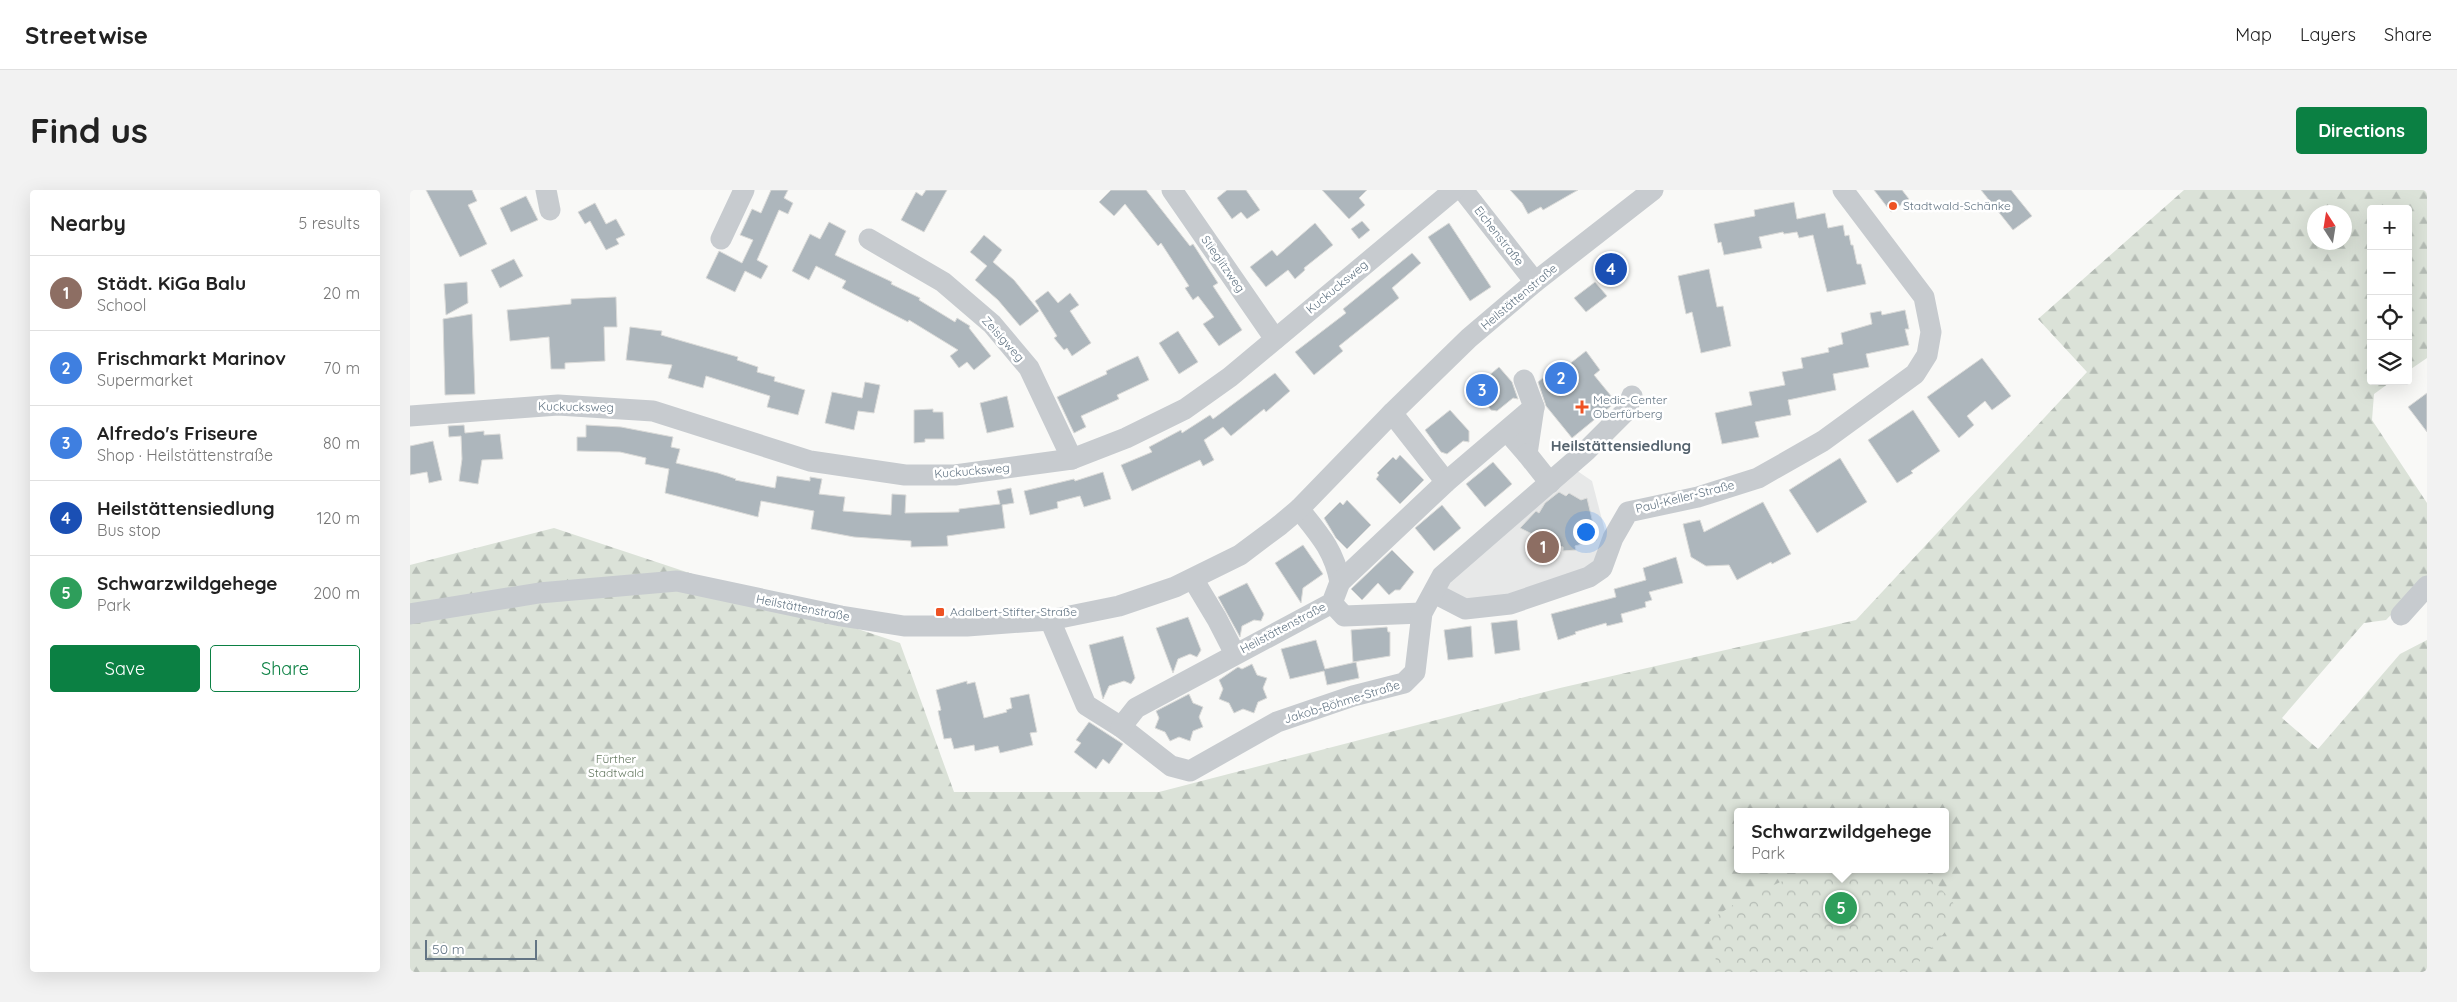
<!DOCTYPE html>
<meta charset="utf-8">
<style>
:root{--surface:#fff;--page:#f2f2f2;--text:#222;--muted:#767676;--line:#e0e0e0;--accent:#0b8043}
body{margin:0;font-family:Quicksand,sans-serif;background:var(--page);color:var(--text)}
.controls{position:absolute;right:15px;top:15px;display:grid;overflow:hidden;border-radius:5px;box-shadow:0 5px 20px #0002}
.controls button{width:45px;height:45px;display:grid;place-items:center;padding:0;border:0;border-bottom:1px solid var(--line);background:var(--surface);color:var(--text);font:25px sans-serif}
.compass{position:absolute;left:1897px;top:15px;width:45px;height:45px;border-radius:50%;background:var(--surface);box-shadow:0 5px 20px #0002;rotate:348deg}
.scale{position:absolute;left:15px;bottom:12px;width:112px;box-sizing:border-box;padding-left:5px;border:2px solid #637584;border-top:0;font-size:14px;line-height:18px;white-space:nowrap;color:#637584;-webkit-text-stroke:4px #fff;paint-order:stroke}
.you{position:absolute;left:1175px;top:341px;width:18px;height:18px;margin:-12px;border:4px solid #fff;border-radius:50%;background:#1a73e8;box-shadow:0 0 0 8px #1a73e833}
.badge{display:grid;place-items:center;width:32px;height:32px;border-radius:50%;background:var(--accent);color:#fff;font-size:16px;font-weight:700}
.pin{position:absolute;translate:-50% -50%;border:2px solid #fff;box-shadow:0 1px 5px #0006}
.popup{position:absolute;left:1324px;top:618px;width:215px;height:65px;box-sizing:border-box;display:grid;place-content:center;border-radius:5px;background:var(--surface);filter:drop-shadow(0 1px 4px #0005);font-size:16px;white-space:nowrap;color:var(--muted)}
.popup b{font-size:19px;color:var(--text)}
.popup::after{content:'';position:absolute;left:50%;top:100%;margin-left:-10px;border:10px solid transparent;border-top-color:var(--surface)}
.list{margin:0;padding:0;list-style:none}
h2{display:flex;justify-content:space-between;align-items:center;height:65px;margin:0;padding:0 20px;font-size:21px}
h2 small{font-size:16px;font-weight:400;color:var(--muted)}
.list li{display:grid;grid-template-columns:32px 1fr auto;gap:15px;align-items:center;box-sizing:border-box;height:75px;padding:0 20px;border-top:1px solid var(--line)}
.list b{display:block;font-size:19px;white-space:nowrap}
.list p{margin:0;font-size:16px;white-space:nowrap;color:var(--muted)}
.list em{font-size:16px;font-style:normal;color:var(--muted)}
.actions{display:flex;gap:10px;padding:15px 20px}
.actions a{flex:1;padding:11px 0;border:1px solid var(--accent);border-radius:5px;text-align:center;font-size:18px;color:var(--accent)}
.actions .main{background:var(--accent);color:#fff}
.icon{flex:none;width:28px;height:28px;fill:none;stroke:currentColor;stroke-width:2;stroke-linecap:round;stroke-linejoin:round}
.map{position:relative;flex:none;width:2017px;height:782px;overflow:hidden;border-radius:5px}
header{display:flex;align-items:center;gap:30px;box-sizing:border-box;height:70px;padding:0 25px;background:var(--surface);border-bottom:1px solid var(--line)}
header strong{font-size:24px}
nav{display:flex;gap:28px;margin-inline-start:auto;font-size:18px}
.intro{display:flex;align-items:center;justify-content:space-between;box-sizing:border-box;height:120px;padding:0 30px}
h1{margin:0;font-size:35px}
.button{padding:12px 22px;border-radius:5px;background:var(--accent);color:#fff;font-size:18px;font-weight:700}
main{display:flex;gap:30px;padding:0 30px}
aside{flex:1;background:var(--surface);border-radius:5px;box-shadow:0 5px 20px #0002}
.map>svg:first-child{display:block}
.built{fill:#e7e8e8}
.forest{fill:url(#forest-firs);fill-rule:evenodd}
.park{fill:url(#park-crowns)}
.building{fill:#adb6bc;stroke:#dbdbd9}
.lines{fill:none;stroke-linecap:round;stroke-linejoin:round}
.minor{stroke:#c7cbcf;stroke-width:21}
.poi-dot{fill:#ee5223;stroke:#fff;stroke-width:2}
.labels{text-anchor:middle;stroke-width:5;stroke-linejoin:round;paint-order:stroke}
.poi-label{font-size:12px;fill:#637584;stroke:#fff;text-anchor:start}
.street-label{font-size:12px;fill:#637584;stroke:#fff}
.park-label{font-size:12px;fill:#667a62;stroke:#fff}
.quarter-label{font-size:15px;font-weight:bold;fill:#55636e;stroke:#fff}
</style>
<header>
<strong>Streetwise</strong>
<nav><a>Map</a><a>Layers</a><a>Share</a></nav>
</header>
<div class="intro"><h1>Find us</h1><a class="button">Directions</a></div>
<main>
<aside>
<h2>Nearby<small>5 results</small></h2>
<ul class="list">
<li><span class="badge" style="background:#8d6e63">1</span><div><b>Städt. KiGa Balu</b><p>School</p></div><em>20 m</em></li>
<li><span class="badge" style="background:#3f7fe0">2</span><div><b>Frischmarkt Marinov</b><p>Supermarket</p></div><em>70 m</em></li>
<li><span class="badge" style="background:#3f7fe0">3</span><div><b>Alfredo's Friseure</b><p>Shop · Heilstättenstraße</p></div><em>80 m</em></li>
<li><span class="badge" style="background:#1a4fb4">4</span><div><b>Heilstättensiedlung</b><p>Bus stop</p></div><em>120 m</em></li>
<li><span class="badge" style="background:#2e9e5b">5</span><div><b>Schwarzwildgehege</b><p>Park</p></div><em>200 m</em></li>
</ul>
<div class="actions"><a class="main">Save</a><a>Share</a></div>
</aside>
<div class="map">
<svg width="2017" height="782" viewBox="0 0 2017 782">
<defs>
<pattern id="forest-firs" width="22" height="20" patternUnits="userSpaceOnUse" patternTransform="scale(1.25)"><rect width="22" height="20" fill="#dbe2d8"/><path d="M5 1l3.5 6h-7zM16 11l3.5 6h-7z" fill="#b5bcb5"/></pattern>
<pattern id="park-crowns" width="20" height="18" patternUnits="userSpaceOnUse" patternTransform="scale(1.25)"><rect width="20" height="18" fill="#dbe2d8"/><path d="M2 6a3 3 0 1 1 6 0M12 15a3 3 0 1 1 6 0" fill="none" stroke="#b5bcb5"/></pattern>
</defs>
<rect width="100%" height="100%" fill="#f9f9f7"/>
<polygon class="built" points="1163,278 1182,291 1196,345 1189,368 1175,384 1063,415 1050,411 1035,396"/>
<path class="forest" d="M1774,0H2017V168L1998,181V19H1961V191H1982L1964,204L1962,230L2017,313V387L1976,430L1954,433L1872,528L1908,559L1990,464L2017,450V782H0V375L144,338L490,453L544,602H749L1150,498L1446,430L1677,182L1628,129ZM1904,22H1934V52H1904ZM1327,622H1535V679H1327Z"/>
<path class="park" d="M1405,679H1514L1545,715C1543,745 1516,758 1502,782H1308L1299,732C1330,706 1367,693 1405,679Z"/>
<g class="building">
<polygon points="16,0 62,0 67,11 58,15 77,54 50,67"/>
<polygon points="361,0 378,0 374,8 383,13 378,24 369,20 347,70 358,76 351,89 335,81 325,102 296,88 309,61 332,73 343,50 330,45 342,19 351,23"/>
<polygon points="516,0 537,0 514,42 491,30 506,2 512,6"/>
<polygon points="701,0 736,0 780,56 783,54 808,93 803,96 832,140 809,156 793,134 804,127 788,106 783,110 775,98 779,96 751,53 748,56 715,14 704,26 689,12"/>
<polygon points="817,0 836,0 850,20 837,29 831,22 822,29 807,8"/>
<polygon points="912,0 957,0 949,8 955,15 939,29"/>
<polygon points="1100,0 1168,0 1133,20 1131,17 1118,24 1112,13"/>
<polygon points="1464,0 1492,0 1499,9 1481,22"/>
<polygon points="1571,0 1601,0 1622,26 1603,40"/>
<polygon points="116,6 128,30 101,42 90,18"/>
<polygon points="1384,12 1387,29 1415,23 1418,38 1433,35 1435,46 1439,45 1441,55 1443,55 1447,74 1451,74 1456,94 1417,102 1403,45 1389,48 1387,42 1374,44 1373,42 1349,47 1352,58 1314,65 1311,52 1308,53 1304,34 1345,26 1344,20"/>
<polygon points="185,13 196,34 206,29 215,45 206,49 209,54 196,60 180,31 175,34 168,22"/>
<polygon points="952,31 960,40 949,49 941,39"/>
<polygon points="419,32 436,41 425,65 482,92 481,94 510,108 509,110 545,132 547,128 560,136 559,138 581,166 564,180 557,172 549,178 540,166 548,160 499,130 498,132 432,98 436,91 406,76 399,90 382,81 400,44 410,49"/>
<polygon points="905,33 923,55 894,78 895,80 885,89 878,80 856,97 840,77 862,60 867,66"/>
<polygon points="1039,33 1081,97 1060,111 1018,47"/>
<polygon points="574,45 592,60 583,72 604,90 629,121 610,136 588,110 565,90 577,76 560,62"/>
<polygon points="1002,63 1011,73 982,98 989,108 929,156 933,161 904,185 885,162 936,123 933,119"/>
<polygon points="104,69 113,86 90,98 81,80"/>
<polygon points="1299,79 1307,117 1313,116 1321,156 1291,163 1282,122 1276,124 1268,86"/>
<polygon points="57,92 58,113 36,125 34,94"/>
<polygon points="1185,92 1197,106 1176,122 1164,108"/>
<polygon points="638,101 648,113 660,103 669,115 660,121 681,153 662,166 657,158 654,160 644,148 647,146 625,111"/>
<polygon points="206,107 207,137 194,137 195,171 155,173 155,179 141,179 139,147 100,151 97,120 161,114 161,109"/>
<polygon points="1495,120 1499,139 1495,139 1499,155 1456,164 1459,177 1423,184 1426,200 1378,210 1381,225 1345,232 1349,247 1312,254 1305,223 1342,215 1339,202 1375,195 1372,182 1393,178 1391,168 1419,162 1418,158 1433,154 1431,143 1462,134 1460,123 1471,121 1472,125"/>
<polygon points="62,124 65,204 35,205 33,129"/>
<polygon points="220,137 252,141 251,145 328,167 327,170 348,177 347,182 365,187 364,191 395,200 388,225 357,217 360,206 296,186 293,198 258,188 262,175 216,170"/>
<polygon points="768,141 788,172 769,184 749,153"/>
<polygon points="1176,161 1190,180 1184,185 1206,212 1162,248 1136,216 1128,192 1139,183 1143,187"/>
<polygon points="728,166 739,190 707,205 709,209 671,226 676,237 664,243 647,207 697,184 696,181"/>
<polygon points="1572,168 1601,206 1582,220 1575,211 1557,226 1564,235 1549,248 1517,207"/>
<polygon points="1089,177 1102,192 1108,209 1103,208 1087,221 1081,220 1064,198"/>
<polygon points="865,183 880,201 856,222 854,219 821,246 813,237 794,250 804,270 793,276 790,270 722,301 711,275 742,262 739,257 771,240 772,243 800,225 803,229"/>
<polygon points="455,192 470,195 464,223 448,221 444,240 415,233 422,202 452,208"/>
<polygon points="2017,203 2017,242 1998,217"/>
<polygon points="597,206 604,237 577,243 570,213"/>
<polygon points="523,219 523,222 533,222 534,249 515,249 515,252 504,253 504,220"/>
<polygon points="1040,220 1059,241 1059,252 1053,251 1037,264 1031,262 1015,240"/>
<polygon points="1503,220 1530,261 1501,281 1503,283 1487,293 1458,250"/>
<polygon points="54,235 55,243 74,241 74,245 90,244 93,269 72,270 68,294 49,291 52,269 51,246 39,247 38,236"/>
<polygon points="176,235 211,237 263,247 261,257 270,259 266,273 308,283 326,289 325,290 365,298 367,286 400,291 400,287 412,289 409,304 435,307 433,321 481,325 482,304 496,305 495,323 549,322 549,319 590,314 587,301 601,298 604,313 592,315 595,338 537,346 538,356 501,357 501,351 444,347 401,339 404,321 351,311 348,327 255,303 259,279 235,274 236,268 210,262 167,261 167,247 176,247"/>
<polygon points="23,251 32,290 19,293 17,282 0,285 0,256"/>
<polygon points="990,265 1014,290 990,314 966,289 969,285 967,283 983,267 986,270"/>
<polygon points="1430,268 1457,312 1407,343 1379,300"/>
<polygon points="1083,272 1102,294 1075,317 1056,294"/>
<polygon points="693,282 701,309 674,317 670,306 647,312 648,318 620,325 614,301 664,289 665,291"/>
<polygon points="1149,302 1156,306 1159,303 1171,310 1177,308 1187,350 1165,356 1166,360 1153,361 1153,357 1134,352 1131,354 1120,347 1122,344 1110,338 1126,321 1129,323 1135,313"/>
<polygon points="937,310 961,335 937,359 926,348 914,328 930,312 933,315"/>
<polygon points="1353,312 1381,364 1362,374 1361,372 1327,390 1319,375 1296,376 1281,367 1273,334 1290,330 1294,342"/>
<polygon points="1032,315 1051,338 1024,361 1005,338"/>
<polygon points="893,355 913,384 893,398 891,413 865,373"/>
<polygon points="982,360 1004,382 990,400 985,400 979,405 968,393 952,410 941,399"/>
<polygon points="1266,367 1273,393 1239,402 1242,410 1235,412 1236,417 1211,424 1213,432 1197,436 1196,433 1165,442 1166,444 1148,450 1141,424 1206,407 1204,399 1236,390 1233,378"/>
<polygon points="837,393 854,424 851,431 844,430 832,436 830,447 808,407"/>
<polygon points="778,427 791,460 787,467 780,464 768,469 763,483 746,438"/>
<polygon points="1107,430 1110,460 1085,464 1081,433"/>
<polygon points="1061,436 1063,467 1038,470 1034,440"/>
<polygon points="977,437 978,442 980,442 980,466 943,472 941,440"/>
<polygon points="713,446 725,488 721,494 714,491 699,496 693,509 679,455"/>
<polygon points="906,450 915,479 946,472 949,488 917,495 914,481 880,489 871,459"/>
<polygon points="842,474 847,485 857,488 853,498 857,508 848,512 844,523 833,519 824,523 819,513 809,509 813,499 809,490 828,477 832,479"/>
<polygon points="557,491 557,494 565,492 574,528 597,522 596,520 602,518 600,508 619,504 627,542 620,543 623,555 590,563 588,556 565,561 564,555 544,559 541,548 534,549 528,521 531,520 526,500"/>
<polygon points="779,504 783,513 793,517 789,527 793,537 783,541 780,551 769,547 760,551 755,542 745,538 749,528 746,521"/>
<polygon points="679,532 713,554 699,574 693,569 686,579 664,562 671,553 666,550"/>
</g>
<g class="lines">
<g class="minor">
<polyline points="136,0 140,20"/>
<polyline points="762,0 865,149"/>
<polyline points="1053,0 1125,92"/>
<polyline points="311,49 334,0"/>
<polyline points="459,49 533,92 582,134 619,178 662,269"/>
<polyline points="982,223 1036,292"/>
<polyline points="0,226 148,215 243,221 400,271 495,285 545,285 662,269 716,248 775,219 820,187 1044,0"/>
<polyline points="1097,241 1117,264 1124,217"/>
<polyline points="1117,264 1140,293"/>
<path d="M889,319C909,344 924,360 930,392"/>
<polyline points="783,389 807,429 825,464"/>
<polyline points="1024,403 1055,419 1100,414 1179,387 1192,378 1203,348 1218,322 1288,307 1348,288 1413,251 1505,184 1517,165 1521,142 1514,107 1433,0"/>
<polyline points="922,413 934,426 1012,423"/>
<polyline points="0,424 129,403 267,391 431,426 494,436 557,436 640,430 709,416 765,397 830,365 870,335 889,319 982,223 1059,148 1125,92 1243,0"/>
<polyline points="1991,425 2017,396"/>
<polyline points="640,430 676,515 711,537 761,576 780,581 867,532 943,506 994,493 1005,482 1012,423 1032,386 1176,261 1216,221 1222,206"/>
<polyline points="711,537 726,518 922,413 930,392 1036,292 1124,217 1114,190"/>
</g>
</g>
<g class="poi-dot">
<circle cx="1483" cy="16" r="5"/>
<path d="M1169.5 209.5h5v5h5v5h-5v5h-5v-5h-5v-5h5z"/>
<rect x="525" y="417" width="10" height="10" rx="2.5"/>
</g>
<g class="labels">
<g class="poi-label">
<text x="1493" y="20">Stadtwald-Schänke</text>
<text x="1183" y="214">Medic-Center<tspan x="1183" dy="14">Oberfürberg</tspan></text>
<text x="540" y="426">Adalbert-Stifter-Straße</text>
</g>
<g class="street-label">
<text transform="translate(1089 46) rotate(52)" y="4">Eichenstraße</text>
<text transform="translate(813 74) rotate(55)" y="4">Stieglitzweg</text>
<text transform="translate(927 97) rotate(-40)" y="4">Kuckucksweg</text>
<text transform="translate(1109 107) rotate(-40)" y="4">Heilstättenstraße</text>
<text transform="translate(593 149) rotate(48)" y="4">Zeisigweg</text>
<text transform="translate(166 217) rotate(1)" y="4">Kuckucksweg</text>
<text transform="translate(562 281) rotate(-5)" y="4">Kuckucksweg</text>
<text transform="translate(1275 307) rotate(-14)" y="4">Paul-Keller-Straße</text>
<text transform="translate(393 418) rotate(11)" y="4">Heilstättenstraße</text>
<text transform="translate(873 438) rotate(-28)" y="4">Heilstättenstraße</text>
<text transform="translate(932 512) rotate(-17)" y="4">Jakob-Böhme-Straße</text>
</g>
<g class="park-label">
<text x="206" y="573">Fürther<tspan x="206" dy="14">Stadtwald</tspan></text>
</g>
<g class="quarter-label">
<text x="1211" y="261">Heilstättensiedlung</text>
</g>
</g>
</svg>
<div class="controls">
<button>+</button>
<button>−</button>
<button><svg class="icon" aria-label="locate" viewBox="0 0 24 24"><circle cx="12" cy="12" r="6"/><path d="M12 2v4M12 18v4M2 12h4M18 12h4"/></svg></button>
<button><svg class="icon" aria-label="layers" viewBox="0 0 24 24"><path d="M12 4l9 5-9 5-9-5zM3 14l9 5 9-5"/></svg></button>
</div>
<svg class="compass" viewBox="-18 -18 36 36"><path d="M0-13l5 13h-10z" fill="#e53935"/><path d="M0 13l5-13h-10z" fill="#767676"/></svg>
<div class="scale">50 m</div>
<div class="you"></div>
<div class="pin badge" style="left:1133px;top:357px;background:#8d6e63">1</div>
<div class="pin badge" style="left:1151px;top:188px;background:#3f7fe0">2</div>
<div class="pin badge" style="left:1072px;top:200px;background:#3f7fe0">3</div>
<div class="pin badge" style="left:1201px;top:79px;background:#1a4fb4">4</div>
<div class="pin badge" style="left:1431px;top:718px;background:#2e9e5b">5</div>
<div class="popup"><b>Schwarzwildgehege</b>Park</div>
</div>
</main>
